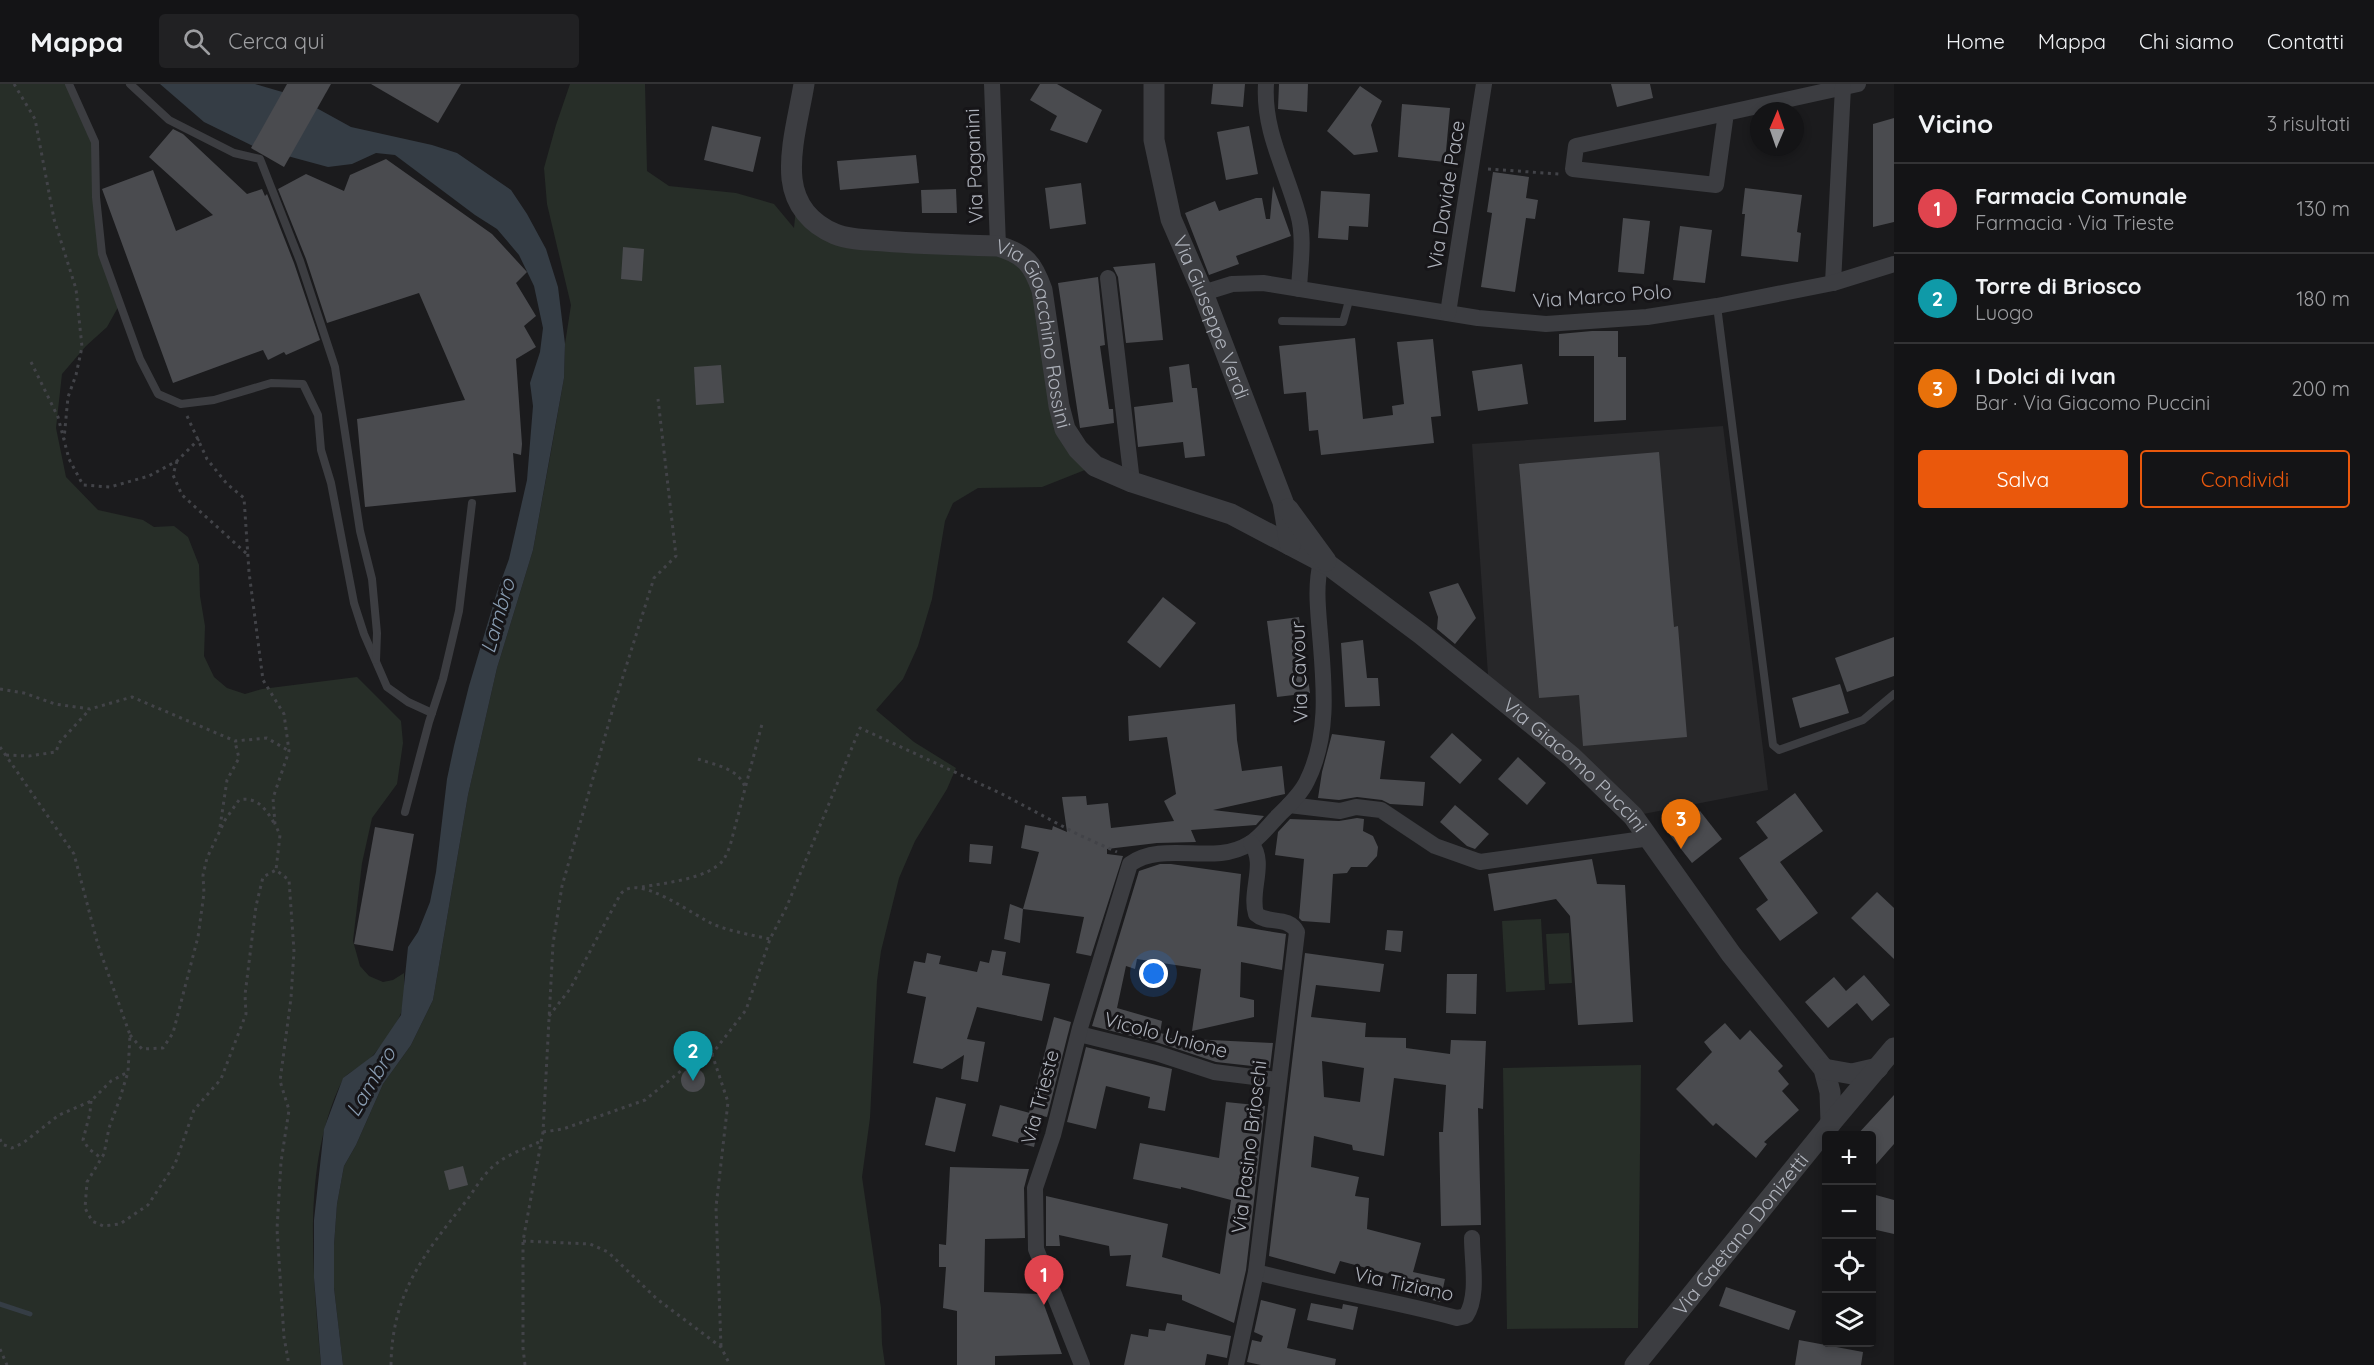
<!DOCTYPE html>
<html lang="it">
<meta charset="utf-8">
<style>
:root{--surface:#141416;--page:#212123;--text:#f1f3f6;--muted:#9d9ea1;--line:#333335;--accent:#ea580c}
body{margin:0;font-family:Quicksand,sans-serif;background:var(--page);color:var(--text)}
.controls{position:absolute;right:18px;bottom:18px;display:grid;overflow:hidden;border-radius:6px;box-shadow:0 3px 9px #0003}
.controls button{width:54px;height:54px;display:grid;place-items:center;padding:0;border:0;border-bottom:2px solid var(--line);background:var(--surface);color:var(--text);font:30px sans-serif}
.compass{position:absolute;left:1750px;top:18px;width:54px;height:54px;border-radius:50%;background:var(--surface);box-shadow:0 3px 9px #0003;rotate:2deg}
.you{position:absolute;left:1154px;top:890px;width:21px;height:21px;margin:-15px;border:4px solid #fff;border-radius:50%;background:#1a73e8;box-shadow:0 0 0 9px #1a73e833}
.badge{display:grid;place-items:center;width:39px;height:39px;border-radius:50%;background:var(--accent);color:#fff;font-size:20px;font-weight:700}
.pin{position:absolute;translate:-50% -50px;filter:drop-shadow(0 2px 3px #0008)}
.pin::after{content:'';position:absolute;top:32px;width:21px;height:18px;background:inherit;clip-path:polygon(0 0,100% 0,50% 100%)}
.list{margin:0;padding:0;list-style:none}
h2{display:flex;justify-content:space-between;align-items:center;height:78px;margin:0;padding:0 24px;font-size:26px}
h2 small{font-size:20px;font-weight:400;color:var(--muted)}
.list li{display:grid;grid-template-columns:39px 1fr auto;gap:18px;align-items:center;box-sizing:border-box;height:90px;padding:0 24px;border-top:2px solid var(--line)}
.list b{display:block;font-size:22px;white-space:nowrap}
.list p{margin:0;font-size:20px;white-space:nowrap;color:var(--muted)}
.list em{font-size:20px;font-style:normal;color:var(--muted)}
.actions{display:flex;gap:12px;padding:18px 24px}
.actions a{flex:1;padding:14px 0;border:2px solid var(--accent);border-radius:6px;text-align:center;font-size:21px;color:var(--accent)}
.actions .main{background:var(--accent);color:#fff}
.icon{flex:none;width:33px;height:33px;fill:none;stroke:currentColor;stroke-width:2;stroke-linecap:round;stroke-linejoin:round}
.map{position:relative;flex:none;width:1894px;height:1281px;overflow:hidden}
header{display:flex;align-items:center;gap:36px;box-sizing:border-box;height:84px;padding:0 30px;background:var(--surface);border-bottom:2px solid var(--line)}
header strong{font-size:28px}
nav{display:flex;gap:33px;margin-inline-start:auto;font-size:21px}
.search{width:420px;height:54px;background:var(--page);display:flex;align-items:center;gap:15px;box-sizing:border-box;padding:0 21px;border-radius:6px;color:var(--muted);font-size:22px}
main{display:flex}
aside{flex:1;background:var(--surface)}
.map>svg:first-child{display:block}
.built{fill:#272729}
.green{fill:#272e28}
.water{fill:#353d45}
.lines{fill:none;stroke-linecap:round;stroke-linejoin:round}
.stream{stroke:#353d45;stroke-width:5}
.building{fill:#4a4b4f;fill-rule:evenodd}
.path{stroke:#424348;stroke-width:3;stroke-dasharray:3 4.5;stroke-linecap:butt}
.service{stroke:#3c3d41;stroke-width:8}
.minor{stroke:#3c3d41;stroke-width:16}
.tertiary{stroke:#3c3d41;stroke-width:21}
.labels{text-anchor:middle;stroke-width:6;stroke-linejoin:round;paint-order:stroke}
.street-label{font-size:20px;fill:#aeb2bb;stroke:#161518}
.water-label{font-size:21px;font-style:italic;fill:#899db2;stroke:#161518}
</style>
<header>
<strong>Mappa</strong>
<div class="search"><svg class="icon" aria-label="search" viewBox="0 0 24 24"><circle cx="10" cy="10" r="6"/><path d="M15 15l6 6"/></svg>Cerca qui</div>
<nav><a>Home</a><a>Mappa</a><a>Chi siamo</a><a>Contatti</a></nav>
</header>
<main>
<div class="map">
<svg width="1894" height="1281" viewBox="0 0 1894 1281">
<rect width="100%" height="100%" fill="#1b1b1d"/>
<polygon class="built" points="1723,342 1768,706 1633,732 1489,605 1472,360"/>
<g class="green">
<path d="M0,0H69L95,58L102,170L121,218L107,243L86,262L62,290L56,344L66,393L98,426L143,436L154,443L174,442L188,453L199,481L200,512L205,542L204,572L214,593L227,604L245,610L262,605L357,593L401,637L403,659L397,700L372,734L362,779L353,857L360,882L369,892L383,898L393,896L404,889C404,902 405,916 401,929C396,943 377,968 367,978C360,983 346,989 342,997C301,1080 313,1192 321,1281H0Z"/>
<polygon points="570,0 645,0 647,87 669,102 736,109 774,120 794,144 797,114 820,142 1027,176 1059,322 1095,382 1042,403 978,404 953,419 945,437 932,515 918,562 903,595 876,626 914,658 956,684 947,705 915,757 899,794 881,867 877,897 870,1034 862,1093 881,1224 882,1260 885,1281 343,1281 334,1204 334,1161 337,1120 344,1082 356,1061 383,1000 411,961 433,916 468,711 497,584 533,466 550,373 564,294 565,260 571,221 547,120 544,84 556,41"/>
<polygon points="1541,835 1545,906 1506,908 1502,837"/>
<polygon points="1569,849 1572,899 1549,900 1546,850"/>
<polygon points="1641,981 1638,1244 1507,1245 1503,984"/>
</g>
<g class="water">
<polygon points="160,0 255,0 296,12 261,66 204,38"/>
<polygon points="302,16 351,43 432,61 457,69 511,106 527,130 546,165 558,203 565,260 564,294 533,466 497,584 468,711 433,916 411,961 383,1000 356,1061 344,1082 337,1120 334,1161 334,1204 343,1281 321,1281 314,1194 314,1136 324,1045 343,994 374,971 401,931 408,863 418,848 430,818 436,788 447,695 454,662 469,602 497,508 509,475 527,396 533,322 530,299 540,268 543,244 534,202 519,171 497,145 475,131 395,71 376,69 352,80 328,83 269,67"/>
</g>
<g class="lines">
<polyline class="stream" points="0,1220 30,1230"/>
</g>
<g class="building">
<polygon points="287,0 331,0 284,83 251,64"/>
<polygon points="371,0 461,0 438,39"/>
<polygon points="1040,0 1057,0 1102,26 1087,59 1050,46 1057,32 1030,16"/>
<polygon points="1213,0 1245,0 1243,23 1211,20"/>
<polygon points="1279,0 1308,0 1307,28 1278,25"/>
<polygon points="1611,0 1650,0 1653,14 1617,23"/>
<polygon points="1360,2 1382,17 1371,41 1378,68 1354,71 1327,47"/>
<polygon points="1402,20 1450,24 1445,78 1398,73"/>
<polygon points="1894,34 1894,138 1873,143 1873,40"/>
<polygon points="712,42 761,53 753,88 704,76"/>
<polygon points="1249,42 1258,90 1226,96 1217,48"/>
<polygon points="173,45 183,50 247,110 262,105 265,112 267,110 294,179 320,256 286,271 284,268 268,276 263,266 173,299 102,105 153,86 176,147 213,131 149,73"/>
<polygon points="916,71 919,99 840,106 837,77"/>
<polygon points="386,75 492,150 527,188 516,199 536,232 524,242 536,263 516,275 522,360 521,371 513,369 516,408 365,423 357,335 465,316 419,209 327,239 306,175 278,105 306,90 344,107 350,91"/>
<polygon points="1493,88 1529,93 1526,114 1538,116 1535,135 1526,134 1515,208 1481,203 1492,129 1487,128"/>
<polygon points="1081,99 1086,140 1050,145 1045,104"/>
<polygon points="1273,102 1291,152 1236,172 1239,180 1209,191 1185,129 1215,117 1219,127 1256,114 1262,114 1266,135 1270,135"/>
<polygon points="1745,104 1802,111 1797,148 1801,149 1798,178 1741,172 1745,130 1742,130"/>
<polygon points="956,105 957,129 922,129 921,106"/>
<polygon points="1321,107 1370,110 1368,143 1349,142 1348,156 1318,154"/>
<polygon points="1623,134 1650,137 1644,190 1618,188"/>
<polygon points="1680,142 1712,146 1705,199 1673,196"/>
<polygon points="623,163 644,165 642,197 621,195"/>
<polygon points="1155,179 1163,256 1126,259 1118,193 1113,183"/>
<polygon points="1098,193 1105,261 1100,262 1109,325 1113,325 1114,339 1080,344 1058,199"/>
<polygon points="1592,247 1618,247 1618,273 1626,273 1626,336 1594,338 1594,272 1559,272 1559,250"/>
<polygon points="1355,254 1363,335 1393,331 1392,322 1404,320 1397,258 1433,255 1441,332 1431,333 1434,359 1321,371 1318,346 1309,347 1306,308 1284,310 1279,262"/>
<polygon points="1189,280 1192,304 1197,304 1205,372 1185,374 1183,358 1138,363 1134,323 1173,318 1169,283"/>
<polygon points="1522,280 1528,320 1478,327 1472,287"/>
<polygon points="721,281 724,319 696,321 694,283"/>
<polygon points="1659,368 1674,543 1678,542 1687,653 1583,662 1579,611 1539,614 1519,380"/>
<polygon points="1458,499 1476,534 1455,560 1437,545 1438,533 1429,508"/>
<polygon points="1163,513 1196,539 1160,584 1127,558"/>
<polygon points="1299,533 1310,609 1277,613 1267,537"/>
<polygon points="1894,553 1894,592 1847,608 1835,574"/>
<polygon points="1363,556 1367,594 1378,594 1380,622 1345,623 1341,559"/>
<polygon points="1840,600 1849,629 1800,644 1792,614"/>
<polygon points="1235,620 1237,656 1242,687 1282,682 1285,710 1213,726 1264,732 1256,741 1191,746 1196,758 1157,759 1107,765 1107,770 1123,772 1091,872 1076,869 1084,833 1023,825 1039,768 1021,764 1025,741 1052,746 1053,742 1067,748 1062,713 1086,712 1087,721 1108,719 1111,744 1174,737 1164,717 1176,710 1167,653 1129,657 1128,632"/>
<polygon points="1452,649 1482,676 1460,700 1430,673"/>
<polygon points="1332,650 1385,657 1380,695 1425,698 1423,722 1390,720 1382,716 1357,713 1339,716 1318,714 1322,688"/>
<polygon points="1518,673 1546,699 1527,721 1498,695"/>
<polygon points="1795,709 1823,747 1780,778 1818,829 1780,857 1756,825 1768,816 1739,774 1768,754 1756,738"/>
<polygon points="1455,721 1489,750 1475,765 1467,762 1440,738"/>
<polygon points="1700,727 1722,755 1692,779 1670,751"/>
<polygon points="1357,734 1364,735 1363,747 1373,752 1378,763 1377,772 1367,783 1351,783 1347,789 1333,790 1330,839 1302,837 1299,834 1304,775 1275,771 1278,748 1290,735 1339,737"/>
<polygon points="375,743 414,750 393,867 354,860"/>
<polygon points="970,760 993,762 991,780 969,778"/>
<polygon points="1592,775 1597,800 1625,801 1633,938 1578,941 1570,832 1556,815 1494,827 1488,790"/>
<polygon points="1160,780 1171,780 1241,790 1237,842 1286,850 1282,886 1241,878 1240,913 1254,916 1254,933 1192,947 1201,885 1137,875 1135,885 1126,882 1117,924 1162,937 1160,949 1169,951 1169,954 1273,959 1270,984 1216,978 1159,959 1092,942 1139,787"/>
<polygon points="1877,808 1894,824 1894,875 1851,834"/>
<polygon points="1010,820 1023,825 1020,859 1004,855"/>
<polygon points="1387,846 1403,847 1401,868 1385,866"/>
<polygon points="992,866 1006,868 1002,891 1050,900 1042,937 977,923 967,955 985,958 978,998 961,995 964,971 942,985 913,979 926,913 907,909 914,877 925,879 927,869 941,872 939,880 977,888 980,877 989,879"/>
<path d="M1305,869L1384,880L1380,908L1316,901L1311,933L1366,939L1365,953L1406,954V964L1450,970L1451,956L1486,957L1483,1025L1478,1024L1481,1141L1441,1142L1439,1048H1443L1446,1001L1394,994L1384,1072L1353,1066L1352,1061L1314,1052L1311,1083L1359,1093L1355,1112L1369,1114L1367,1145L1421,1159L1413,1188L1445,1195L1440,1218L1391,1205L1393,1191L1340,1177L1335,1190L1269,1172ZM1322,977L1364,984L1360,1018L1324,1013Z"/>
<polygon points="1447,890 1477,890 1476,930 1446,929"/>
<polygon points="1864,891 1890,921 1872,937 1857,919 1828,944 1805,918 1834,893 1846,907"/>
<polygon points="1054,933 1071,938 1047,1033 1029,1029"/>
<polygon points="1725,939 1740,956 1750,946 1783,982 1778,987 1789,1000 1782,1007 1799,1026 1764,1058 1767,1060 1756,1074 1716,1039 1713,1042 1676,1005 1712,968 1704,958"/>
<polygon points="1086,963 1172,985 1165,1027 1148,1024 1150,1013 1106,1002 1096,1045 1067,1038"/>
<circle cx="693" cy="996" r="12"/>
<polygon points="1894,1011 1894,1060 1872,1085 1872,1052 1856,1052"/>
<polygon points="936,1013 966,1020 955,1068 925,1061"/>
<polygon points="1226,1018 1265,1022 1246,1186 1234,1239 1182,1216 1182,1211 1126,1202 1131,1171 1110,1172 1109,1162 1059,1151 1060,1162 1046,1162 1046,1112 1168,1140 1162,1173 1220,1190 1231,1116 1181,1103 1181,1105 1133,1095 1140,1059 1219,1074"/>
<polygon points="1000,1021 1041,1032 1034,1063 992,1052"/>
<polygon points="463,1082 468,1101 449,1106 444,1087"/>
<polygon points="950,1083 1029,1085 1024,1104 1025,1154 985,1155 984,1208 1040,1210 1062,1270 995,1272 995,1281 957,1281 957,1227 943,1224 946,1183 939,1183 939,1160 946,1161"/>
<polygon points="1872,1110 1894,1116 1894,1150 1872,1145"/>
<polygon points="1726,1203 1796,1227 1789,1246 1719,1222"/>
<polygon points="1261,1216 1296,1225 1287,1264 1336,1275 1335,1281 1261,1281 1247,1278 1252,1256 1261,1258 1263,1252 1254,1248"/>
<polygon points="1311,1219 1342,1225 1343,1220 1358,1223 1353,1246 1307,1236"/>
<polygon points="1167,1239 1231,1252 1227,1274 1207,1270 1205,1281 1124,1281 1131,1250 1148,1253 1149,1245 1165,1247"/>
<polygon points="1799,1256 1863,1268 1861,1281 1795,1281"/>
</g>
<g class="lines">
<g class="path">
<polyline points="14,0 35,35 54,135 76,205 82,263 76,291 68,313 64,355"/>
<polyline points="1488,85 1559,90"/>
<polyline points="31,278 58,333 69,375 83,401 110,403 149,392 177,377 199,355"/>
<polyline points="187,332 207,375 227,400 244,414 249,488 263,596 284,630 289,667 273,714 275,740 280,751 276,786"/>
<polyline points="177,377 173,391 182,411 247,470"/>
<polyline points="0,605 24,609 55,620 90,625 132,613 235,657 267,654 289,667"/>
<polyline points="0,663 74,770 98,861 130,951 128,988 120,1014 109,1044 104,1070 87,1098 85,1124 92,1137 103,1142 120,1140 148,1121 175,1080 194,1026 221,995 246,930 245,911 256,822 263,793 276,786 289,796 294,867 291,914 280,997 289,1026 281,1078 277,1145 284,1253 289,1281"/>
<polyline points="6,671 29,672 56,668 59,659 90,625"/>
<path d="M698,675C715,681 738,684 745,703"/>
<polyline points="220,743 227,696 239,674 235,658"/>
<path d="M642,803C664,799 710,795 724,775C726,772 728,767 730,762L762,640"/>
<path d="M549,932L570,905L620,811C636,786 695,833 715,841C733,848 752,851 770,855"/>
<path d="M130,951L142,965L163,964L173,949L198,853L204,809L203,791L207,774L225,736L239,716C257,712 266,725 274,739"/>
<polyline points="712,970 728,1018 716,1123 721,1263"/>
<polyline points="91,1017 90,1029 83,1056 89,1065 101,1074"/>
<polyline points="543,1048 563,1045 645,1016 682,986 712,970 746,926 770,855 787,822 860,644 1002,710 1079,751 1117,768"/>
<polyline points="0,1055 2,1060 12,1064 23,1059 59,1031 91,1017 111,997 128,988"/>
<polyline points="523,1157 590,1160 608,1168 657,1215 721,1263 730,1281"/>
<polyline points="0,1265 7,1281"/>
<path d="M391,1281C392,1209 424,1170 467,1116C475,1105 484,1089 496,1080C508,1070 527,1064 541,1057"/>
<polyline points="525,1281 523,1264 523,1157 543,1048 553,860 562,802 614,621 654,494 676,472 658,315"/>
</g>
<g class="service">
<polyline points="69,0 95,58 96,113 102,170 140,275 158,310 181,320 214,316 271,299 303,300 318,331 321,366 331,399 354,519 364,550 387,603 408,618 432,629"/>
<polyline points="130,0 169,36 234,69 260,75 300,177 335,283 360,447 372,495 377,549 376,576"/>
<polyline points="1717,222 1773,661 1779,666 1863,636 1894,610"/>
<polyline points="1282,237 1343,238 1350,213"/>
<polyline points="405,728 429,638 443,595 459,527 472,419"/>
</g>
<g class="minor">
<polyline points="992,0 998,162"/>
<path d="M1266,0C1263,47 1286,86 1298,130C1305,154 1300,181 1299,205"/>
<polyline points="1726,29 1716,101 1573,85 1576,62 1858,0"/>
<polyline points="1108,194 1132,398"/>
<polyline points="1833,199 1843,3"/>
<polyline points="1203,209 1232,200 1263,199 1478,234 1546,240 1647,233 1717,222 1833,199 1894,180"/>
<polyline points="1448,229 1484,0"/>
<polyline points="1289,721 1340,727 1356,723 1381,726 1435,762 1480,778 1650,754"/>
<polyline points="1079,950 1156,969 1214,988 1278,996"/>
<path d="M1256,1188C1323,1206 1391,1216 1457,1234L1466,1232C1479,1212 1472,1178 1472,1154"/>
<path d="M1082,1281L1036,1165L1035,1104L1053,1051L1080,944L1130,780C1164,756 1214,782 1249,760C1260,754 1269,741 1278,732C1288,722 1301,710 1307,697C1330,651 1324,599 1320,550C1318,525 1315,502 1321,478"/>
<path d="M1236,1281L1256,1188L1297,848C1288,831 1268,841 1256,830C1249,807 1267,779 1251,759"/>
</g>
<g class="tertiary">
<path id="s1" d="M804,0C799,31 789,64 792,95C795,121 811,140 835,150C849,156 869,156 884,157C922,160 960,161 998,162C1025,170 1033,180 1042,206L1059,322L1065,345L1078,365L1095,382L1132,398L1231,430L1330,482L1421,550L1514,625L1571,672L1633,732L1731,870L1824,985L1830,1008L1831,1039"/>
<path id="s2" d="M1154,0V56L1171,135L1203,209L1283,418L1290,461"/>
<polyline points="1288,425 1326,477"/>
<polyline points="1824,985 1852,990 1878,984"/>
<path id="s3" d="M1635,1281L1831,1039L1894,964"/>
</g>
</g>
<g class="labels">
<g class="street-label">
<text transform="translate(974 82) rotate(-92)" y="7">Via Paganini</text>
<text transform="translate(1446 111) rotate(-81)" y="7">Via Davide Pace</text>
<text transform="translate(1602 212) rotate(-4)" y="7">Via Marco Polo</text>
<text dy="7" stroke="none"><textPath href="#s2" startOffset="243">Via Giuseppe Verdi</textPath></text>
<text dy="7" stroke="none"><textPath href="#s1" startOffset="435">Via Gioacchino Rossini</textPath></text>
<text transform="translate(1299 588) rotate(-92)" y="7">Via Cavour</text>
<text dy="7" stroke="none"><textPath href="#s1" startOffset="1160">Via Giacomo Puccini</textPath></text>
<text transform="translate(1166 951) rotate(15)" y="7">Vicolo Unione</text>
<text transform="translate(1040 1013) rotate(-75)" y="7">Via Trieste</text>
<text transform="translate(1249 1063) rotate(-83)" y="7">Via Pasino Brioschi</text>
<text dy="7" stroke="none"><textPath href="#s3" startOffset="168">Via Gaetano Donizetti</textPath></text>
<text transform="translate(1404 1200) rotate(12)" y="7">Via Tiziano</text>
</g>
<g class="water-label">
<text transform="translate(498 532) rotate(-74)" y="7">Lambro</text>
<text transform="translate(371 998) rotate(-59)" y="7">Lambro</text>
</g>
</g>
</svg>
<div class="controls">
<button>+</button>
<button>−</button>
<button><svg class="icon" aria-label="locate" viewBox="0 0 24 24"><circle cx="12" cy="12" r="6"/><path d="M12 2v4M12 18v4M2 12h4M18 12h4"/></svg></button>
<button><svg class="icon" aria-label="layers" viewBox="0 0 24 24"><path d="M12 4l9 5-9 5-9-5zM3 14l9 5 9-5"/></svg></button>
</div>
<svg class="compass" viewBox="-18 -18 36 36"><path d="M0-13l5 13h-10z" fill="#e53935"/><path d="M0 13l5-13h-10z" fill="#9d9ea1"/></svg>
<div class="you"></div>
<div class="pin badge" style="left:1044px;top:1221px;background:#e0444e">1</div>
<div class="pin badge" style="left:693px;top:997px;background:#0f9aa8">2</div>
<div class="pin badge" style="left:1681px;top:765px;background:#e8710a">3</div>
</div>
<aside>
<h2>Vicino<small>3 risultati</small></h2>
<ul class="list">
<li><span class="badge" style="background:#e0444e">1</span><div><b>Farmacia Comunale</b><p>Farmacia · Via Trieste</p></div><em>130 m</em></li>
<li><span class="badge" style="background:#0f9aa8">2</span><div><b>Torre di Briosco</b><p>Luogo</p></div><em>180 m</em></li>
<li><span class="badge" style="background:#e8710a">3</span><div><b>I Dolci di Ivan</b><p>Bar · Via Giacomo Puccini</p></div><em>200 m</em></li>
</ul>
<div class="actions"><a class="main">Salva</a><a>Condividi</a></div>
</aside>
</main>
